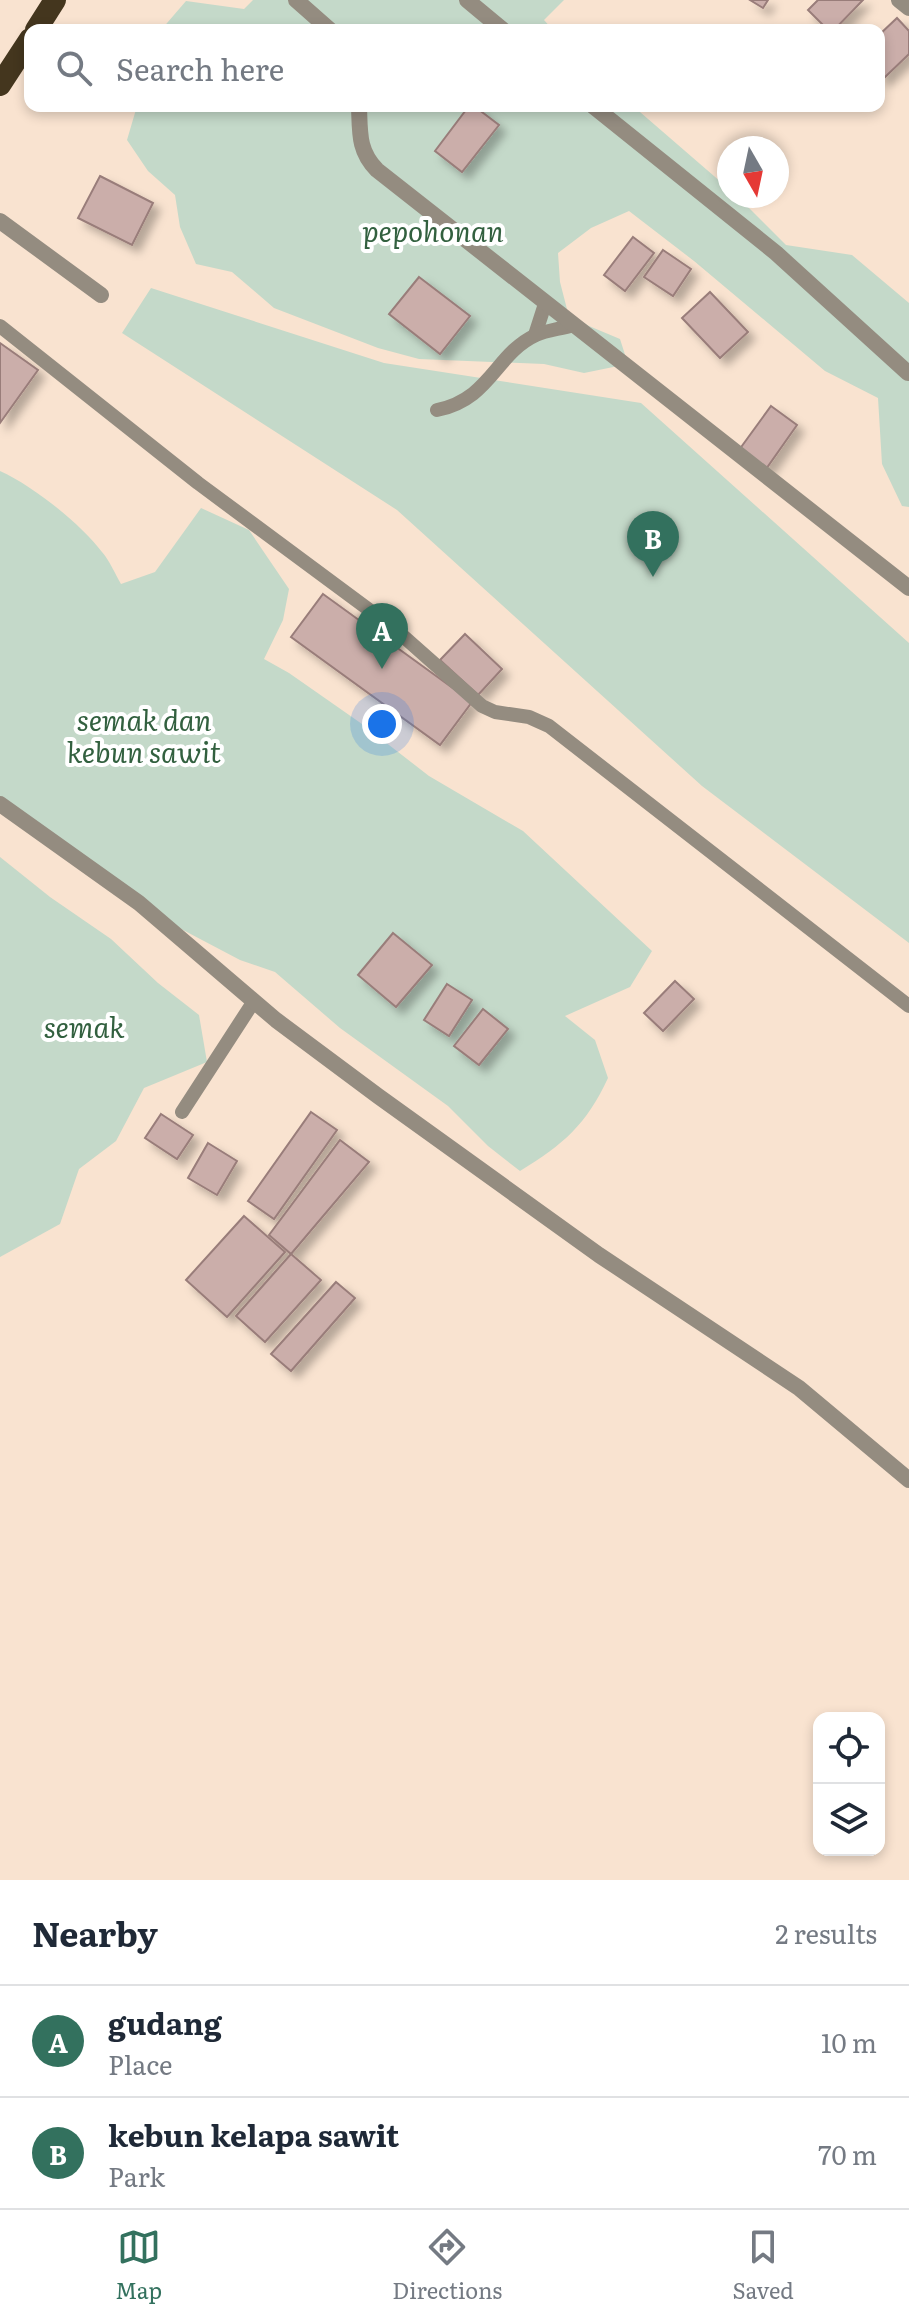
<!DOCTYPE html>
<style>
:root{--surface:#fff;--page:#f6f6f7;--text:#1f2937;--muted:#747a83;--line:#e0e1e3;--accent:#33715e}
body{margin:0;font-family:Literata,serif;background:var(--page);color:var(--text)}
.controls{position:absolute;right:24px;bottom:24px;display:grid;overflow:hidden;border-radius:16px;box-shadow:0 4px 12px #0003}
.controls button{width:72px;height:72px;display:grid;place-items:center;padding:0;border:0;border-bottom:2px solid var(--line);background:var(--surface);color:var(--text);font:40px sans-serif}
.compass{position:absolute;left:717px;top:136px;width:72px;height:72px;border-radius:50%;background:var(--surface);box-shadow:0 4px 12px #0003;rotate:171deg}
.you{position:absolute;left:382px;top:724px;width:28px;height:28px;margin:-20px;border:6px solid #fff;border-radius:50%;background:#1a73e8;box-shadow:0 0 0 12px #1a73e833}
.badge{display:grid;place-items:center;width:52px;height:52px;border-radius:50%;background:var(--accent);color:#fff;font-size:26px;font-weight:700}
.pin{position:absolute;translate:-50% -66px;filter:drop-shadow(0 2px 4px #0008)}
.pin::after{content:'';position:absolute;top:42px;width:28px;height:24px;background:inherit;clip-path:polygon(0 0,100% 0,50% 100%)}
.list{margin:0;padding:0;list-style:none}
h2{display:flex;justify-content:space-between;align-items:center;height:104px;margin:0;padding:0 32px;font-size:34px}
h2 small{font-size:26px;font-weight:400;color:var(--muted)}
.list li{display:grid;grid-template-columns:52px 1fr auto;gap:24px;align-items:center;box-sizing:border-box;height:112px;padding:0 32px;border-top:2px solid var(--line)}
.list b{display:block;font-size:30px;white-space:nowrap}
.list p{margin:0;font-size:26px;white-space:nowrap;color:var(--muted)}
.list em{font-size:26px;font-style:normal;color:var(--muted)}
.icon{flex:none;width:44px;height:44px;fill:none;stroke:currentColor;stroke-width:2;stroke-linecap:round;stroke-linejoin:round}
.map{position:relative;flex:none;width:909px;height:1880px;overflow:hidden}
.search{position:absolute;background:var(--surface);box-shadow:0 4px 12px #0003;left:24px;right:24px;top:24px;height:88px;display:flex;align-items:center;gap:20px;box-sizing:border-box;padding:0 28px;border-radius:16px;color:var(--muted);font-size:30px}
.sheet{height:328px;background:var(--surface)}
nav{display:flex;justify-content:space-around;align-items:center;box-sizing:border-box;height:112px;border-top:2px solid var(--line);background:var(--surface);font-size:22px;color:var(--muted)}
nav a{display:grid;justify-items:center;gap:4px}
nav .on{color:var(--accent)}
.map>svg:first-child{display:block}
.green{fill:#c4d9c9}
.building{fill:#cbaeaa;stroke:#997d7a;stroke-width:2;filter:url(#shadow)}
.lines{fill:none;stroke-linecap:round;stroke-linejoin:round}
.service{stroke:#948c80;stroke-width:14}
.minor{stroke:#948c80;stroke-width:16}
.trunk{stroke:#44361e;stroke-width:22}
.labels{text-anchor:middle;stroke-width:8;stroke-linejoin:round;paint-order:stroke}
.park-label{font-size:28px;font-style:italic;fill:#32603f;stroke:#fff}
</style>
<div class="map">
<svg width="909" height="1880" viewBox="0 0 909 1880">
<defs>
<filter id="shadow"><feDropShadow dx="7" dy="7" stdDeviation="4" flood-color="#0004"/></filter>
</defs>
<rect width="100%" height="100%" fill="#f9e3d0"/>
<g class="green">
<polygon points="253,0 564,0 544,20 553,30 161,30 186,1 244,9"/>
<polygon points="137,106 633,106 729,189 729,196 737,196 786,245 852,255 909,303 909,507 902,506 882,464 878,398 825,371 694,261 629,211 591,228 558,253 560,282 568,313 589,326 620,339 628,364 584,373 544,364 419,359 378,348 274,308 232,272 196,264 180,227 175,195 148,171 127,140"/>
<polygon points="151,288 384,363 641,403 909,643 909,943 702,786 397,510 122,333"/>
<path d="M0,471C33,486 80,523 102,552C110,561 115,574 121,584L155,572L201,508L249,530L289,589L283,620L264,659L289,673L362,724L429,776L523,831L652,951L630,987L565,1016L595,1040L608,1078C586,1125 564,1144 520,1171L488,1146L448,1106L340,1028L275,972L240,960L183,930L0,807Z"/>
<polygon points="0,857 50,897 111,939 158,983 199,1015 207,1062 144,1088 116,1141 79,1169 60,1224 0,1257"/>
</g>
<g class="building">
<polygon points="750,0 768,0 763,8"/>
<polygon points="818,0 863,0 834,30 828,30 808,10"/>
<polygon points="897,18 909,31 909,54 883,79 879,75 879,35"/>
<polygon points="469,106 474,106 499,125 462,172 435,151"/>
<polygon points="100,176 153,203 132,245 78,218"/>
<polygon points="633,237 654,253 625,291 604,275"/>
<polygon points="663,250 691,269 673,296 644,277"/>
<polygon points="419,277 470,316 440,354 389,314"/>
<polygon points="710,292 748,332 720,358 682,318"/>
<polygon points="0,343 38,370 0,423"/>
<polygon points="771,406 797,425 766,469 739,450"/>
<polygon points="323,594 472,702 440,745 291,637"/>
<polygon points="465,634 502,669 478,695 440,660"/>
<polygon points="393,933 432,965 396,1007 358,975"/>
<polygon points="675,981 694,999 663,1031 644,1013"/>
<polygon points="447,984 472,1000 449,1036 424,1020"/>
<polygon points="483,1009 508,1029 479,1065 454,1046"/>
<polygon points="311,1112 337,1130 274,1219 248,1201"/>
<polygon points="161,1114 193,1135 177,1159 145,1138"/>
<polygon points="340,1140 369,1162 291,1254 269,1235"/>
<polygon points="208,1143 237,1161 217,1195 188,1178"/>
<polygon points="244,1216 285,1252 227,1317 186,1280"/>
<polygon points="291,1254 321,1280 265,1342 236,1316"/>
<polygon points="336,1282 355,1298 291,1371 271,1354"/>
</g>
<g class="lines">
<g class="service">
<polyline points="0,326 198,483 395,629 482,706 495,712 529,717 549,726 909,1006"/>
<polyline points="535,335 545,304"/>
<path d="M437,410C491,399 495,354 536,335C547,330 561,329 573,325"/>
<polyline points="182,1112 254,1001"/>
</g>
<g class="minor">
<polyline points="296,0 330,30"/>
<polyline points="467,0 503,30"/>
<polyline points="899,0 909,8"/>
<path d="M359,106C360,132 358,151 377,170L909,588"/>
<polyline points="593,106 776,253 908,373"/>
<polyline points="0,221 101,295"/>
<polyline points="0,804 139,903 276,1020 378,1096 599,1255 799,1388 909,1480"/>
</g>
<g class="trunk">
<polyline points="36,30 55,0"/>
<polyline points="0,85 30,39"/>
</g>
</g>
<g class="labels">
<g class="park-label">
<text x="433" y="242">pepohonan</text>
<text x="144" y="731">semak dan<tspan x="144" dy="32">kebun sawit</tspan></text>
<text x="84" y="1038">semak</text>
</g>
</g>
</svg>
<div class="controls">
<button><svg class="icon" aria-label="locate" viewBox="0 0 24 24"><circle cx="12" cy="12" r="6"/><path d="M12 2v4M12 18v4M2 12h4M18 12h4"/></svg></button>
<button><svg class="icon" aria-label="layers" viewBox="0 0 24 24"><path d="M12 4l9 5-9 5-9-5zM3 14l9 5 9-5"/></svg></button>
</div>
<svg class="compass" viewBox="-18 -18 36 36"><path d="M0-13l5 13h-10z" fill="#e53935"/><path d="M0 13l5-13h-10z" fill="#747a83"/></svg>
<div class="you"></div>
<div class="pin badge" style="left:382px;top:669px">A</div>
<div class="pin badge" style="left:653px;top:577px">B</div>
<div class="search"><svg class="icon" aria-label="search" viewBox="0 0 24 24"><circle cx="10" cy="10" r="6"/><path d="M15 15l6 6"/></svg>Search here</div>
</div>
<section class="sheet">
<h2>Nearby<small>2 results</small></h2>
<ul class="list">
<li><span class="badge">A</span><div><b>gudang</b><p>Place</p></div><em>10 m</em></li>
<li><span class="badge">B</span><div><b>kebun kelapa sawit</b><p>Park</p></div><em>70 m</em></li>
</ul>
</section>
<nav>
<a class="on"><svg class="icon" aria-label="map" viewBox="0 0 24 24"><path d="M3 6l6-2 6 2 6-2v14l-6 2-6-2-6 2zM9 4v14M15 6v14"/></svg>Map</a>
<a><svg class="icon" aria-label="directions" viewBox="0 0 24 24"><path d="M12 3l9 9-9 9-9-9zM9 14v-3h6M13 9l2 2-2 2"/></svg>Directions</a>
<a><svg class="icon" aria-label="saved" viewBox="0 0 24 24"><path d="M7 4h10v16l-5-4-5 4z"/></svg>Saved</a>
</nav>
